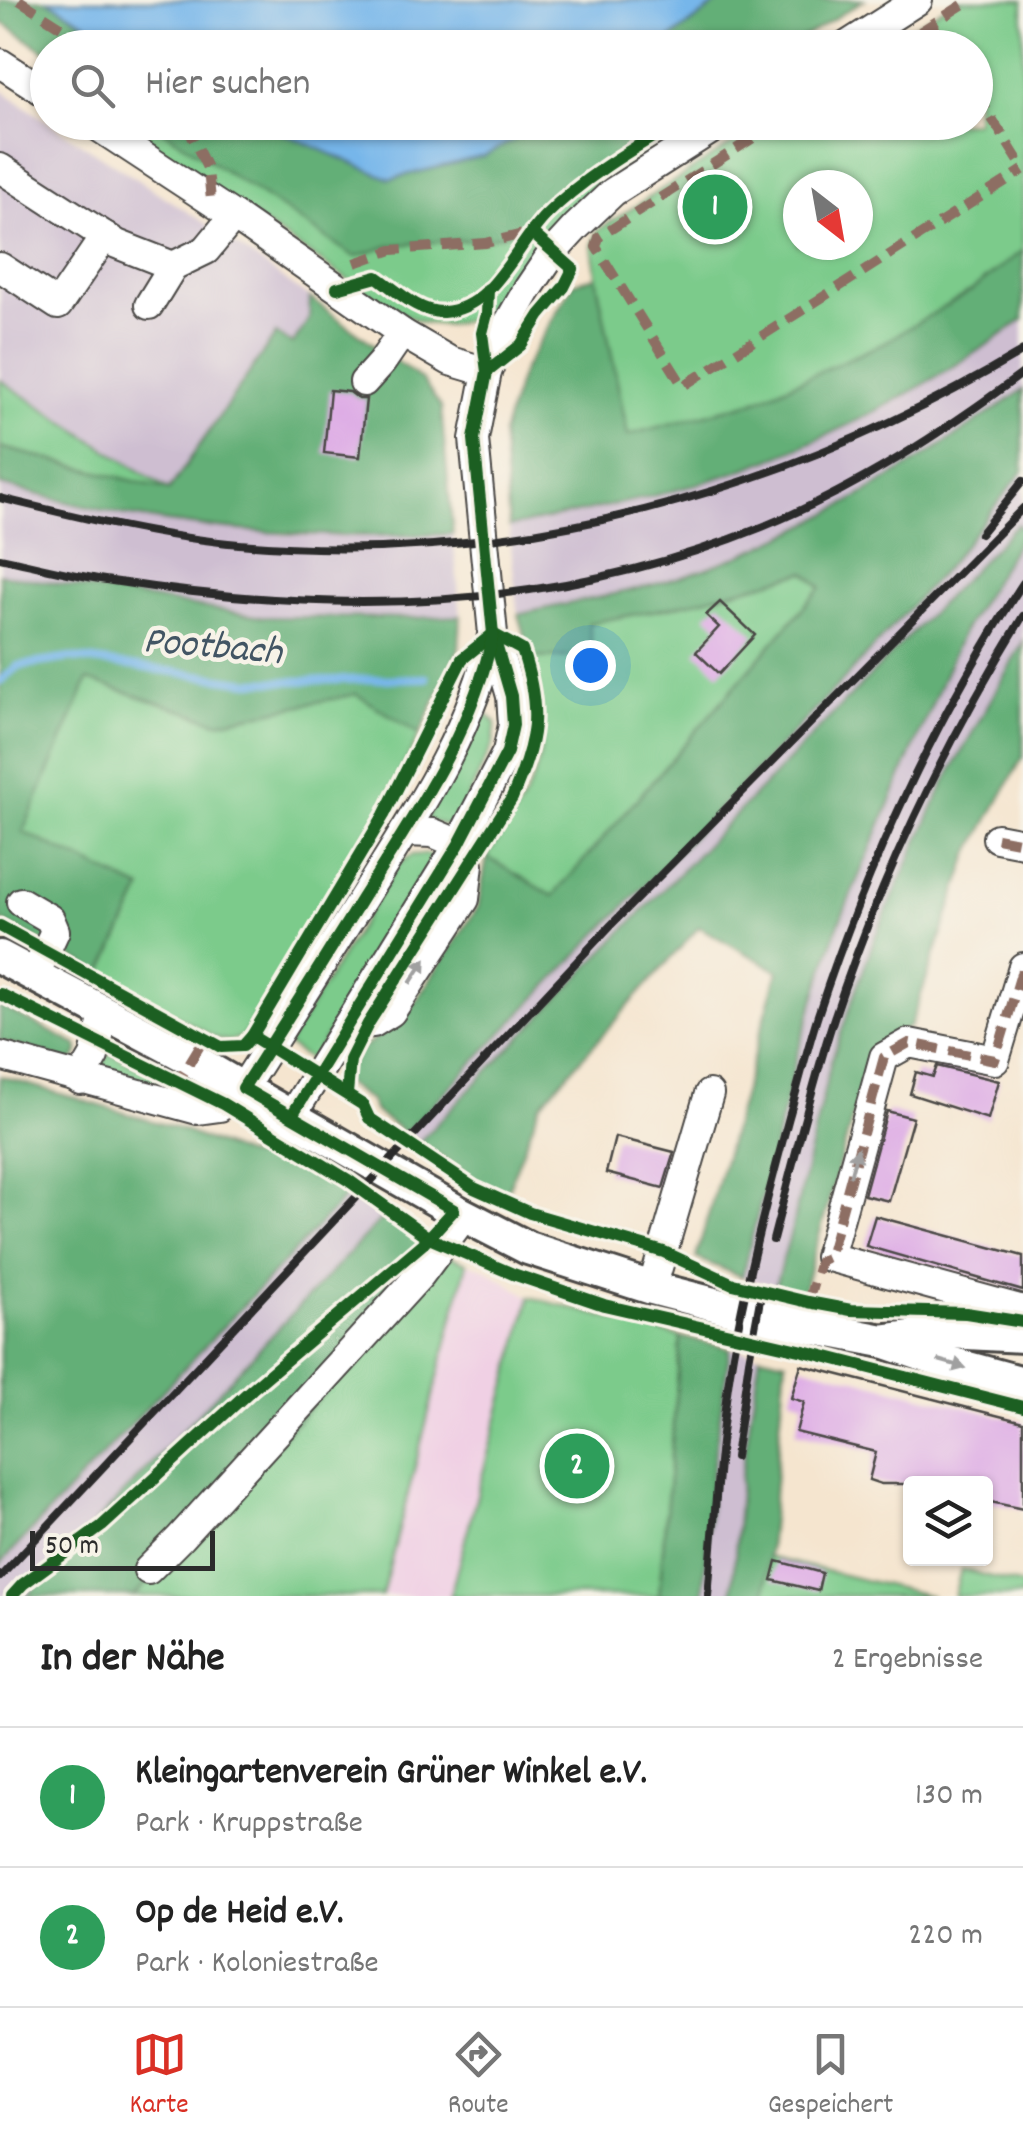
<!DOCTYPE html>
<html lang="de">
<meta charset="utf-8">
<style>
:root{--surface:#fff;--page:#f6f6f6;--text:#222;--muted:#767676;--line:#e0e0e0;--accent:#d93025}
body{margin:0;font-family:Dekko,sans-serif;background:var(--page);color:var(--text)}
.controls{position:absolute;right:30px;bottom:30px;display:grid;overflow:hidden;border-radius:10px;box-shadow:0 2px 8px #0004}
.controls button{width:90px;height:90px;display:grid;place-items:center;padding:0;border:0;border-bottom:2px solid var(--line);background:var(--surface);color:var(--text);font:50px sans-serif}
.compass{position:absolute;left:783px;top:170px;width:90px;height:90px;border-radius:50%;background:var(--surface);box-shadow:0 2px 8px #0004;rotate:149deg}
.scale{position:absolute;left:30px;bottom:25px;width:185px;box-sizing:border-box;padding-left:10px;border:5px solid #2b2b2b;border-top:0;font-size:28px;line-height:35px;white-space:nowrap;color:#2b2b2b;-webkit-text-stroke:8px #f7f3e8;paint-order:stroke}
.you{position:absolute;left:590px;top:665px;width:35px;height:35px;margin:-25px;border:8px solid #fff;border-radius:50%;background:#1a73e8;box-shadow:0 0 0 15px #1a73e833}
.badge{display:grid;place-items:center;width:65px;height:65px;border-radius:50%;background:var(--accent);color:#fff;font-size:32px;font-weight:700}
.pin{position:absolute;translate:-50% -50%;border:5px solid #fff;box-shadow:0 2px 10px #0006}
.list{margin:0;padding:0;list-style:none}
h2{display:flex;justify-content:space-between;align-items:center;height:130px;margin:0;padding:0 40px;font-size:42px}
h2 small{font-size:32px;font-weight:400;color:var(--muted)}
.list li{display:grid;grid-template-columns:65px 1fr auto;gap:30px;align-items:center;box-sizing:border-box;height:140px;padding:0 40px;border-top:2px solid var(--line)}
.list b{display:block;font-size:38px;white-space:nowrap}
.list p{margin:0;font-size:32px;white-space:nowrap;color:var(--muted)}
.list em{font-size:32px;font-style:normal;color:var(--muted)}
.icon{flex:none;width:55px;height:55px;fill:none;stroke:currentColor;stroke-width:2;stroke-linecap:round;stroke-linejoin:round}
.map{position:relative;flex:none;width:1023px;height:1596px;overflow:hidden}
.search{position:absolute;background:var(--surface);box-shadow:0 2px 8px #0004;left:30px;right:30px;top:30px;height:110px;display:flex;align-items:center;gap:25px;box-sizing:border-box;padding:0 35px;border-radius:55px;color:var(--muted);font-size:38px}
.sheet{height:410px;background:var(--surface)}
nav{display:flex;justify-content:space-around;align-items:center;box-sizing:border-box;height:140px;border-top:2px solid var(--line);background:var(--surface);font-size:28px;color:var(--muted)}
nav a{display:grid;justify-items:center;gap:5px}
nav .on{color:var(--accent)}
.map>svg:first-child{display:block}
.built{fill:#f0d0e4}
.industrial{fill:#cebed1}
.green{fill:#7bcb8b;stroke:#537b5b;stroke-width:2.5;fill-rule:evenodd}
.forest{fill:#64af77;stroke:#486d51;stroke-width:2.5}
.water{fill:#76b6ea;stroke:#50708a;stroke-width:2.5}
.lines{fill:none;stroke-linecap:round;stroke-linejoin:round}
.stream{stroke:#76b6ea;stroke-width:8}
.building{fill:#dca7e5}
.minor-casing{stroke:#494744;stroke-width:32}
.major-casing{stroke:#494744;stroke-width:38}
.minor{stroke:#fff;stroke-width:28}
.major{stroke:#fff;stroke-width:32}
.rail{stroke:#2b2b2b;stroke-width:8}
.quiet{stroke:#8d6e63;stroke-width:10;stroke-dasharray:20 10;stroke-linecap:butt}
.cycleway-casing{stroke:#f7f3e8;stroke-width:19}
.cycleway{stroke:#1b5e20;stroke-width:12}
.oneway{fill:#a0a0a0}
.labels{text-anchor:middle;stroke-width:9;stroke-linejoin:round;paint-order:stroke}
.water-label{font-size:40px;font-style:italic;fill:#425564;stroke:#f7f3e8}
</style>
<div class="map">
<svg width="1023" height="1596" viewBox="0 0 1023 1596">
<rect width="100%" height="100%" fill="#f7f3e8"/>
<filter id="ink" filterUnits="userSpaceOnUse"><feTurbulence type="fractalNoise" baseFrequency=".01" numOctaves="2"/><feDisplacementMap in="SourceGraphic" scale="20" xChannelSelector="R" yChannelSelector="G"/><feConvolveMatrix kernelMatrix="1 2 1 2 8 2 1 2 1" color-interpolation-filters="sRGB"/></filter>
<filter id="wash" filterUnits="userSpaceOnUse"><feTurbulence type="fractalNoise" baseFrequency=".0048" numOctaves="4" result="noise"/><feDisplacementMap in="SourceGraphic" scale="40" xChannelSelector="R" yChannelSelector="G"/><feGaussianBlur stdDeviation="2.25" result="paint"/><feColorMatrix in="noise" values="0 0 0 0 0 0 0 0 0 0 0 0 0 0 0 0 0 1.4 0 .05"/><feComposite in="paint" operator="in"/></filter>
<g filter="url(#wash)">
<rect width="100%" height="100%" fill="#f5e5cf"/>
<polygon class="built" points="467,1263 483,1268 530,1297 450,1596 382,1596"/>
<g class="industrial">
<polygon points="0,89 48,122 205,223 310,298 309,319 292,344 275,334 169,490 0,380"/>
<polygon points="1023,320 1023,390 933,453 861,495 774,542 668,581 518,615 509,527 639,500 745,469 817,440 897,399 997,338"/>
<polygon points="1023,471 1023,529 1016,525 419,1142 405,1133 839,685 950,563"/>
<polygon points="0,485 164,522 286,535 367,537 453,534 461,616 416,618 261,617 0,574"/>
<polygon points="1023,533 1023,642 945,782 875,937 831,1061 792,1228 775,1286 742,1277 797,1055 837,928 963,631"/>
<polygon points="348,1194 384,1216 27,1596 0,1596 0,1564"/>
<polygon points="730,1348 760,1355 741,1477 732,1596 703,1596 712,1472"/>
</g>
<g class="green">
<path d="M955,0H1023V250L971,291L882,344L752,402L627,436L596,277L592,246L598,230L765,123L976,122V48L882,47ZM798,185H858V245H798Z"/>
<path d="M111,123H697C664,144 625,165 595,191C578,205 560,221 547,240C518,281 482,338 422,322C413,319 403,314 394,310Z"/>
<polygon points="0,380 169,490 0,447"/>
<path d="M805,572L821,587L553,896L487,857C505,829 527,800 537,767C546,737 541,687 531,658L592,656L588,623L673,607Z"/>
<path d="M88,679L218,722L356,694L420,734L380,812L245,1034C233,1042 227,1043 214,1037L102,973L142,889L22,832Z"/>
<polygon points="483,712 496,722 493,744 454,828 426,820 478,716"/>
<polygon points="426,854 436,859 311,1061 287,1045 398,864 412,855"/>
<polygon points="110,1053 167,1082 167,1089 96,1071"/>
<polygon points="449,1256 467,1263 382,1596 134,1596 184,1545"/>
<polygon points="530,1297 681,1337 659,1596 450,1596"/>
<polygon points="767,1557 932,1596 765,1596"/>
<polygon points="961,1569 1023,1585 1023,1596 954,1596"/>
</g>
<g class="forest">
<polygon points="0,0 48,0 124,47 48,48 47,53 0,21"/>
<polygon points="722,0 864,0 789,47 659,48"/>
<polygon points="152,123 259,123 390,179 484,156 544,123 670,123 602,164 542,209 525,230 485,239 392,245 355,257"/>
<path d="M1023,250V320C939,380 844,433 747,468C670,496 589,510 509,527L502,434L521,374L574,282L596,277L628,435L752,402L882,344L971,291Z"/>
<path d="M310,298L422,380L441,407L453,534C356,538 262,535 167,522C111,514 55,499 0,485V447L169,490L276,334L293,344L309,319Z"/>
<path d="M1023,390V471L950,563L839,685L405,1133L375,1112L369,1100L344,1083L343,1076L359,1050L405,1017L478,907L487,857L553,896L821,587L805,572L673,607L589,623L593,656L531,658L518,615C567,603 619,595 667,581C798,543 913,467 1023,390Z"/>
<polygon points="1017,524 1023,529 1023,533 963,631 837,928 797,1055 742,1277 696,1258 778,971 699,927 540,1105 506,1195 477,1181 419,1142"/>
<polygon points="0,574 261,617 416,618 461,616 459,649 420,734 356,694 218,722 88,680 23,832 142,889 102,973 0,920"/>
<polygon points="1023,642 1023,757 969,855 910,1027 872,1048 803,1293 775,1286 792,1228 831,1061 875,937 945,782"/>
<path d="M0,1006L77,1045C80,1053 77,1057 70,1062L0,1041Z"/>
<polygon points="0,1076 179,1129 250,1157 292,1161 348,1194 0,1564"/>
<polygon points="384,1216 449,1256 184,1545 134,1596 27,1596"/>
<polygon points="681,1337 730,1348 712,1472 703,1596 659,1596"/>
<polygon points="760,1355 786,1361 765,1596 732,1596 741,1477"/>
</g>
<g class="water">
<polygon points="48,0 722,0 659,47 125,47"/>
<polygon points="259,123 544,122 544,123 484,156 390,179"/>
</g>
<g class="lines">
<polyline class="stream" points="0,681 18,666 71,658 250,682 426,678"/>
</g>
<g id="blocks">
<g class="building">
<polygon points="330,390 350,392 359,399 366,399 360,457 324,453"/>
<polygon points="720,602 755,635 719,674 696,652 719,627 706,615"/>
<polygon points="937,1066 999,1081 988,1119 910,1094 916,1072 933,1077"/>
<polygon points="887,1111 913,1118 889,1201 864,1195"/>
<polygon points="615,1137 674,1152 663,1188 606,1173"/>
<polygon points="875,1216 1023,1256 1023,1291 866,1246"/>
<polygon points="801,1365 1023,1422 1023,1509 986,1501 986,1484 881,1484 869,1480 876,1452 796,1432 804,1402 791,1398"/>
<polygon points="777,1561 822,1573 818,1591 772,1580"/>
</g>
</g>
</g>
<g filter="url(#ink)">
<use href="#blocks" fill-opacity="0" stroke="#494744" stroke-width="2.5"/>
<g class="lines">
<g class="minor-casing">
<g id="minor">
<polyline points="843,48 918,0"/>
<polyline points="0,63 48,94"/>
<polyline points="91,122 234,216 402,333 450,361 487,372"/>
<polyline points="0,168 117,244 173,266"/>
<polyline points="0,267 58,305 105,236"/>
<polyline points="149,305 173,266 206,250 234,216"/>
<polyline points="364,382 382,362 402,333"/>
<polyline points="997,838 1023,843"/>
<polyline points="21,902 50,919 55,931 35,974"/>
<polyline points="1023,967 995,1060 909,1043 884,1057 829,1257 1023,1310"/>
<polyline points="346,1027 373,1023 391,1012 465,899 469,864 459,844 433,833 404,832"/>
<path d="M0,1056L198,1110L220,1107L243,1088C283,1026 322,963 361,901C413,818 472,732 492,635"/>
<polyline points="80,1080 94,1056 105,1011"/>
<polyline points="292,1115 459,844 507,752 513,725 511,696 493,634 474,439 487,372 506,327 528,289 553,252 576,227 613,192 723,122"/>
<polyline points="652,1288 709,1094"/>
<polyline points="148,1570 179,1539 421,1274 465,1215"/>
</g>
</g>
<g class="major-casing">
<g id="major">
<polyline points="0,957 184,1055 454,1210 528,1248 652,1288 780,1321 883,1341 942,1361 1023,1383"/>
<polyline points="887,1340 948,1332 1023,1336"/>
</g>
</g>
<use href="#minor" class="minor"/>
<use href="#major" class="major"/>
<g class="rail">
<path d="M0,498C78,517 158,537 239,544C515,568 786,493 1023,351"/>
<polyline points="980,534 1023,481"/>
<path d="M0,558C37,566 74,576 112,581C335,616 550,613 762,527C856,489 942,433 1023,373"/>
<path d="M773,1240C792,1167 810,1093 833,1021C880,878 945,744 1023,616"/>
<polyline points="735,1457 749,1360 762,1289"/>
<polyline points="0,1577 611,925 1023,508"/>
<path d="M708,1596C715,1516 719,1434 733,1354C747,1275 768,1195 789,1117C799,1083 807,1049 818,1015C867,866 937,714 1023,583"/>
</g>
<g class="quiet">
<polyline points="19,0 94,48"/>
<polyline points="932,24 947,48"/>
<polyline points="895,48 970,0"/>
<polyline points="976,93 1023,168"/>
<polyline points="185,122 208,170 211,200"/>
<polyline points="778,122 599,237 596,247 683,386 1023,170"/>
<polyline points="355,263 392,250 486,243 531,232"/>
<polyline points="997,838 1023,843"/>
<polyline points="170,1079 178,1082 204,1039"/>
<polyline points="808,1302 820,1261 829,1257 884,1057 909,1043 995,1060 1023,967"/>
</g>
<g class="cycleway-casing">
<g id="cycleway">
<path d="M337,288L377,277C396,290 419,313 443,312C494,309 515,246 546,215C584,177 631,150 677,122"/>
<polyline points="487,372 521,345 540,315 564,287 573,269 531,232"/>
<polyline points="0,926 221,1047 243,1046 252,1036 363,1105 369,1118 474,1188 530,1213 664,1252 733,1284 808,1302 851,1310 966,1313 1023,1322"/>
<polyline points="0,994 223,1104 348,1180 429,1238 513,1274 604,1305 804,1351 1023,1407"/>
<polyline points="252,1036 384,815 462,659 493,634"/>
<path d="M347,1094L350,1060L368,1024L512,798C537,740 542,711 522,650L493,634"/>
<polyline points="292,1115 459,844 507,752 513,725 511,696 493,634 474,439 487,372 482,333 487,314 488,289"/>
<path d="M12,1596L23,1584L102,1526L252,1389L424,1243L454,1210L243,1088C283,1026 322,963 361,900C413,817 473,731 493,634"/>
</g>
</g>
<use href="#cycleway" class="cycleway"/>
</g>
<defs><path id="oneway-solid" d="M-6-.8H1V-3.2L6.5 0L1 3.2V.8H-6Z" transform="scale(2.5)"/></defs>
<g class="oneway">
<use href="#oneway-solid" transform="translate(418 971) rotate(-57)"/>
<use href="#oneway-solid" transform="translate(854 1162) rotate(-75)"/>
<use href="#oneway-solid" transform="translate(952 1364) rotate(16)"/>
</g>
</g>
<g class="labels">
<g class="water-label">
<text transform="translate(213 643) rotate(5)" y="14">Pootbach</text>
</g>
</g>
</svg>
<div class="controls">
<button><svg class="icon" aria-label="layers" viewBox="0 0 24 24"><path d="M12 4l9 5-9 5-9-5zM3 14l9 5 9-5"/></svg></button>
</div>
<svg class="compass" viewBox="-18 -18 36 36"><path d="M0-13l5 13h-10z" fill="#e53935"/><path d="M0 13l5-13h-10z" fill="#767676"/></svg>
<div class="scale">50 m</div>
<div class="you"></div>
<div class="pin badge" style="left:715px;top:207px;background:#2e9e5b">1</div>
<div class="pin badge" style="left:577px;top:1466px;background:#2e9e5b">2</div>
<div class="search"><svg class="icon" aria-label="search" viewBox="0 0 24 24"><circle cx="10" cy="10" r="6"/><path d="M15 15l6 6"/></svg>Hier suchen</div>
</div>
<section class="sheet">
<h2>In der Nähe<small>2 Ergebnisse</small></h2>
<ul class="list">
<li><span class="badge" style="background:#2e9e5b">1</span><div><b>Kleingartenverein Grüner Winkel e.V.</b><p>Park · Kruppstraße</p></div><em>130 m</em></li>
<li><span class="badge" style="background:#2e9e5b">2</span><div><b>Op de Heid e.V.</b><p>Park · Koloniestraße</p></div><em>220 m</em></li>
</ul>
</section>
<nav>
<a class="on"><svg class="icon" aria-label="map" viewBox="0 0 24 24"><path d="M3 6l6-2 6 2 6-2v14l-6 2-6-2-6 2zM9 4v14M15 6v14"/></svg>Karte</a>
<a><svg class="icon" aria-label="directions" viewBox="0 0 24 24"><path d="M12 3l9 9-9 9-9-9zM9 14v-3h6M13 9l2 2-2 2"/></svg>Route</a>
<a><svg class="icon" aria-label="saved" viewBox="0 0 24 24"><path d="M7 4h10v16l-5-4-5 4z"/></svg>Gespeichert</a>
</nav>
